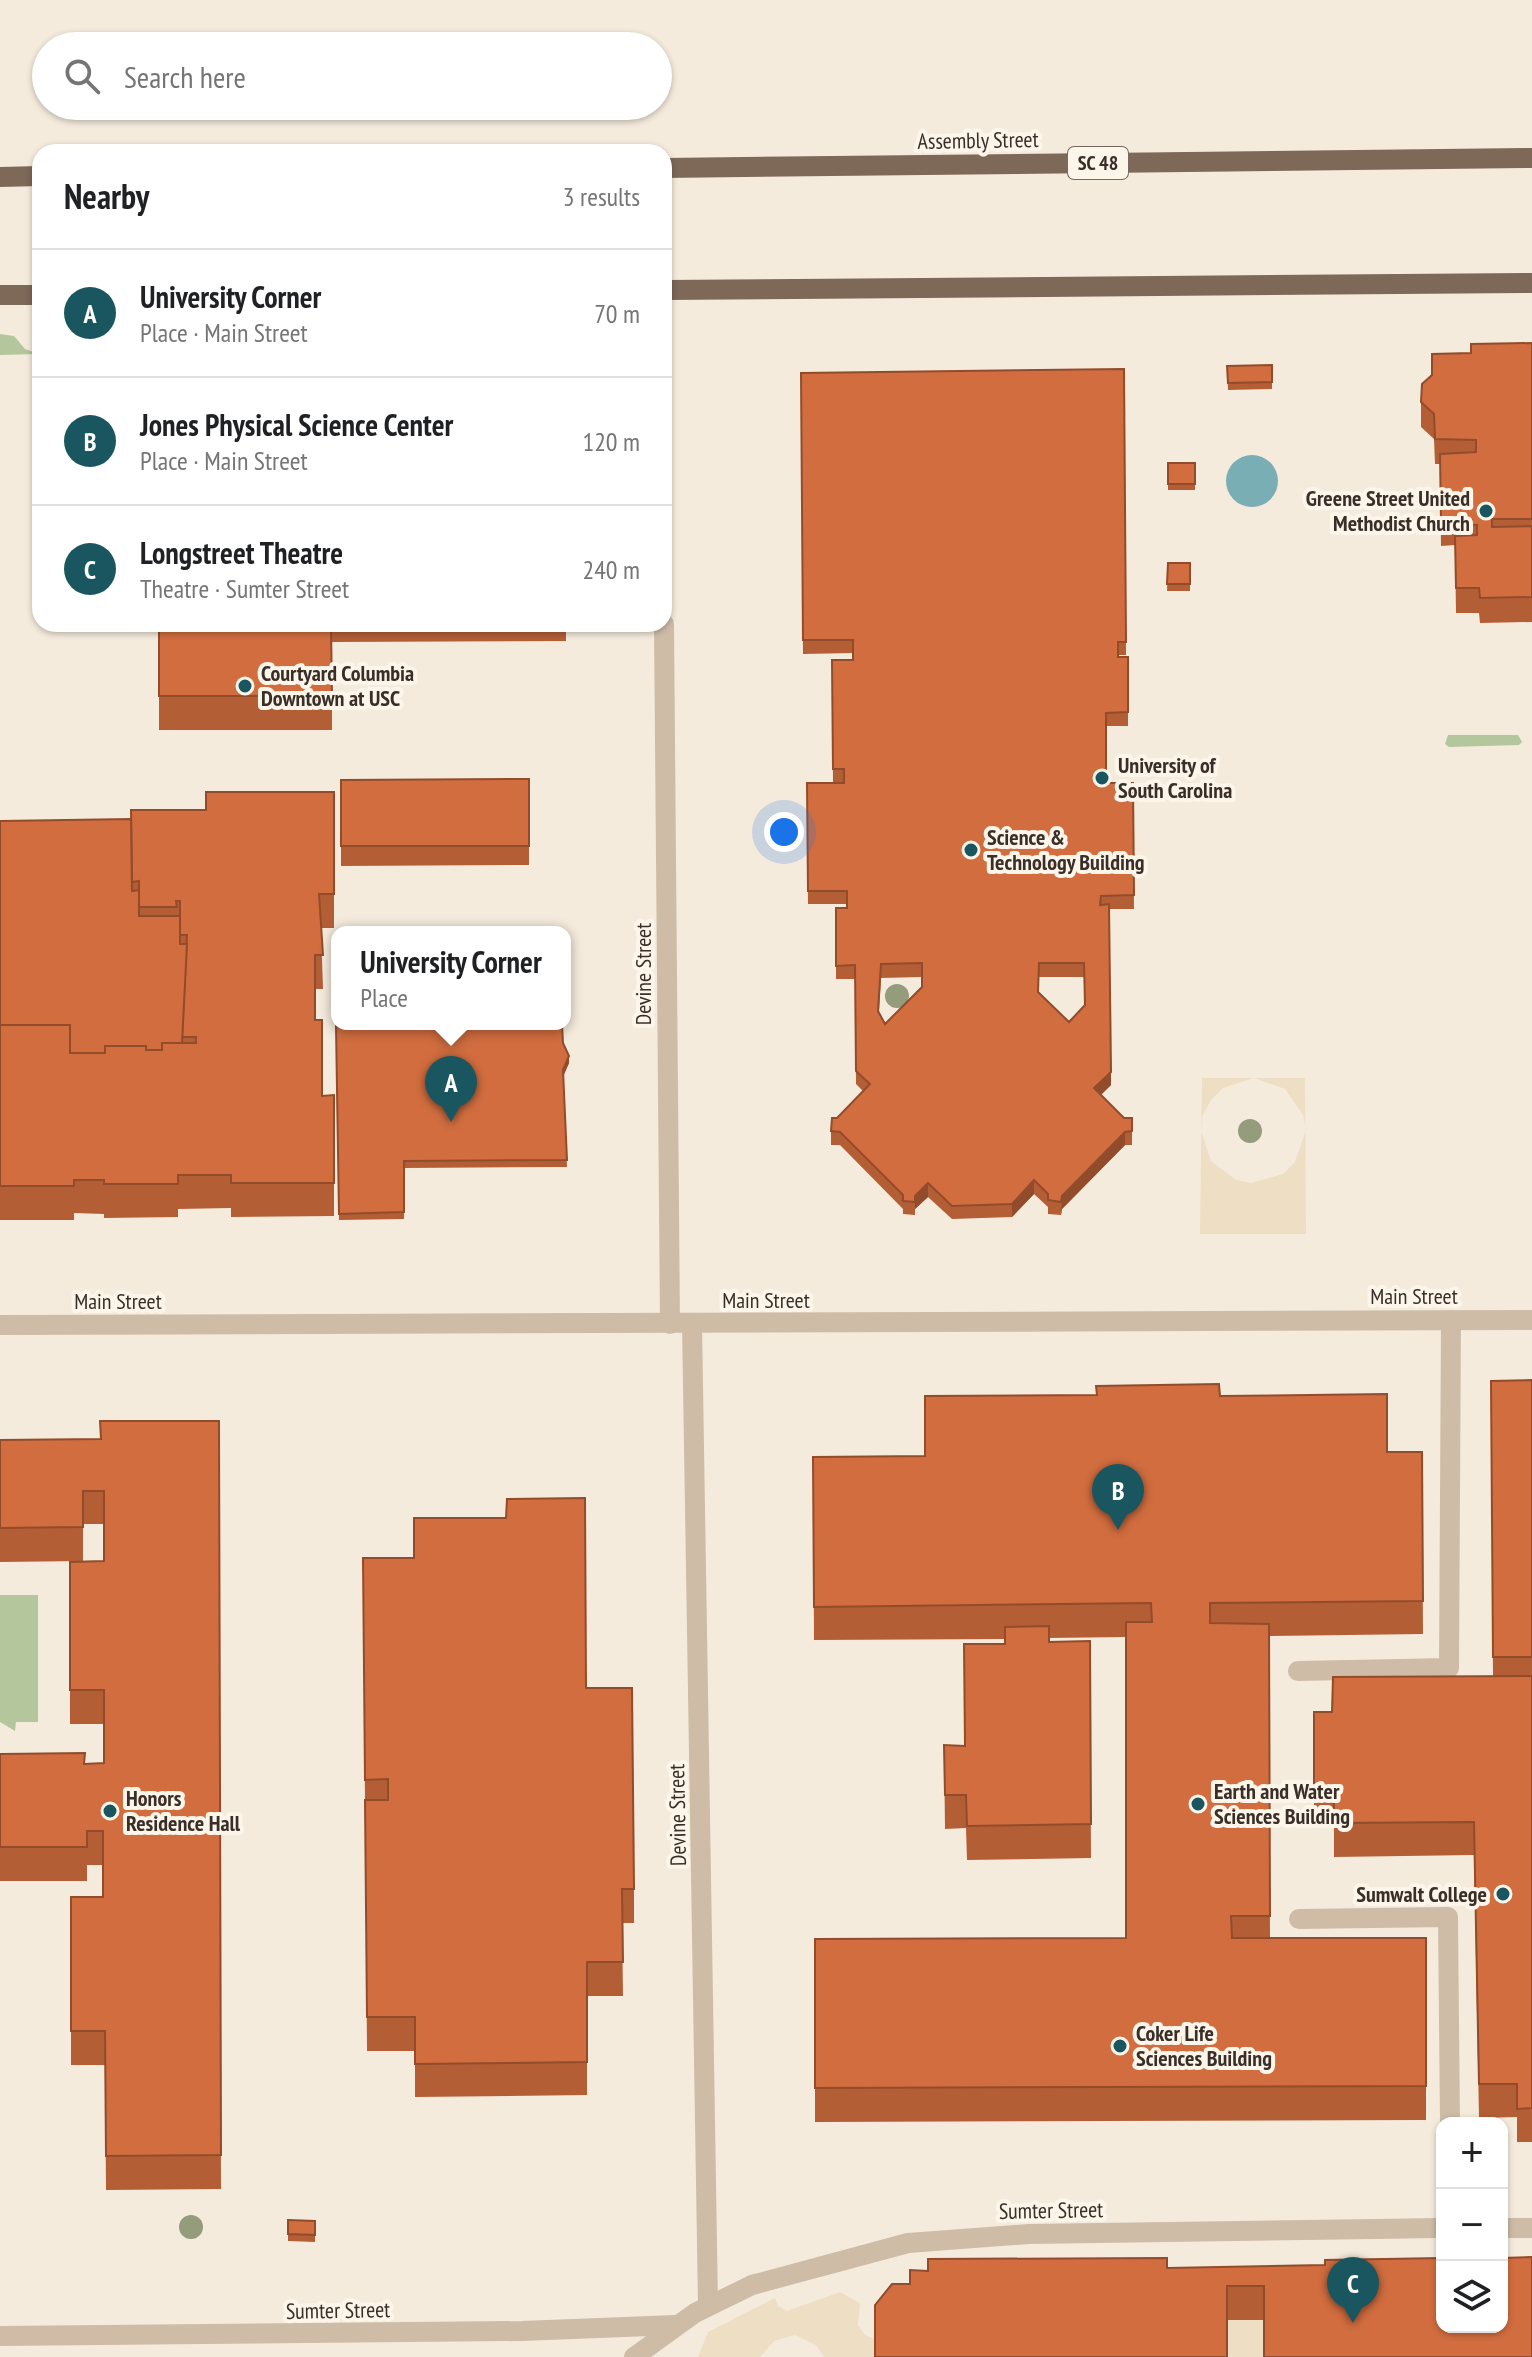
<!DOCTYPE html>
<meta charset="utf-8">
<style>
:root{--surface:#fff;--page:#f2f2f2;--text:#202124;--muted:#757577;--line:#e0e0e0;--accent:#1a5660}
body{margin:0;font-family:"PT Sans Narrow",sans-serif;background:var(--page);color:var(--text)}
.controls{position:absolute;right:24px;bottom:24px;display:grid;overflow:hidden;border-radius:16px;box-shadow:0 2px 6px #0004}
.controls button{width:72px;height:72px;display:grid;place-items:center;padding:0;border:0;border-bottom:2px solid var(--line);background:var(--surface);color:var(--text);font:40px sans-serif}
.you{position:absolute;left:784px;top:832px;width:28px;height:28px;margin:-20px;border:6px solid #fff;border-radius:50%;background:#1a73e8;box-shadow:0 0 0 12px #1a73e833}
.badge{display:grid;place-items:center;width:52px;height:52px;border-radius:50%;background:var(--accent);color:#fff;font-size:26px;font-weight:700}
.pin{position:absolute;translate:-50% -66px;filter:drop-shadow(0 2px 4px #0008)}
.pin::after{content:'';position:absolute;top:42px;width:28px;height:24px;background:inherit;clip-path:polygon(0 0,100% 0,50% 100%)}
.popup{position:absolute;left:331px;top:926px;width:240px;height:104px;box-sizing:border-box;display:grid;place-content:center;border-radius:16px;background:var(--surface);filter:drop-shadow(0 2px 6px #0005);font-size:26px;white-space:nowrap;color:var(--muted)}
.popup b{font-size:30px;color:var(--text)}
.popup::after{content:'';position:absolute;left:50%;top:100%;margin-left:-16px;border:16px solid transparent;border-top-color:var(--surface)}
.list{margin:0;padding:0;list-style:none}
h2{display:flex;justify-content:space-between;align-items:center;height:104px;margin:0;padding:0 32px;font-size:34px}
h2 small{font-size:26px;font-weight:400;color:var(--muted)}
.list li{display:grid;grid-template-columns:52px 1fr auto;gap:24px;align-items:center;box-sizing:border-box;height:128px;padding:0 32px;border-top:2px solid var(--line)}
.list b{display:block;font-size:30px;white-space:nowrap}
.list p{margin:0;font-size:26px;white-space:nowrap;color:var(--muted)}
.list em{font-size:26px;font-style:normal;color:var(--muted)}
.icon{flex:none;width:44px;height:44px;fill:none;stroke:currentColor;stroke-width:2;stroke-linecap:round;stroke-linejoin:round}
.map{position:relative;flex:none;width:1532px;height:2357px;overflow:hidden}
.search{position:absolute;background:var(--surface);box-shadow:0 2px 6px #0004;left:32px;top:32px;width:640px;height:88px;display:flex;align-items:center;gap:20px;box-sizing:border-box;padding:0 28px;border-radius:44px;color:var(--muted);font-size:30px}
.panel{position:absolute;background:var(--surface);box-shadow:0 2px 6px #0004;left:32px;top:144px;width:640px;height:488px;border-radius:24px}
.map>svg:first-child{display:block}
.green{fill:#b4c69b}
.plaza{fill:#eedec3;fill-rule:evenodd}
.water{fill:#79aeb5}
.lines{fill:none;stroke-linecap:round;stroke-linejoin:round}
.service{stroke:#cebca7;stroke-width:20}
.tertiary{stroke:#cebca7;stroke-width:20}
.primary{stroke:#7e6858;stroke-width:20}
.tree{fill:#949c7b}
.wall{fill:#b45e36;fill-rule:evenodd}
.shaded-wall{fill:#924c2c}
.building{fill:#d16d3f;stroke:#924c2c;stroke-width:2;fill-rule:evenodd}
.poi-dot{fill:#1a5660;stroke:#fcf5ea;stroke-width:3}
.labels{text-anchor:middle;stroke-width:8;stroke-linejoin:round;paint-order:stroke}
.shield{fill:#fcf5ea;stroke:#746a62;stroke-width:2}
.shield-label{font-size:20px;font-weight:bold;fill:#3a2f28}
.street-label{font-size:22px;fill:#3a2f28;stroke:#fcf5ea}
.poi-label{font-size:22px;font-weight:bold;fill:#3a2f28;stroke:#fcf5ea;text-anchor:start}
</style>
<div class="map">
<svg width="1532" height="2357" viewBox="0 0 1532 2357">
<rect width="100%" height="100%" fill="#f5ebdd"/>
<g class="green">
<polygon points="0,334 14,336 25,349 39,354 0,355"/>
<polygon points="1448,735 1518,735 1522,742 1519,745 1449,747 1445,744"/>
<polygon points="0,1595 38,1595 38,1722 16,1722 15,1731 0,1722"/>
</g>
<g class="plaza">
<path d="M1202,1078H1305L1306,1234H1200ZM1254,1078L1285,1089L1303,1115L1306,1130L1295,1162L1283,1174L1251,1183L1236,1180L1211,1161L1201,1131L1203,1115L1211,1100L1223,1088Z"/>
<polygon points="840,2292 860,2303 858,2325 865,2335 875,2339 875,2357 824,2357 816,2345 795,2335 774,2341 760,2357 698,2357 708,2332 775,2298 778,2306 787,2311"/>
<rect x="1227" y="2320" width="37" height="37"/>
</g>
<circle class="water" cx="1252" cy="481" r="26"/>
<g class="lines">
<g class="service">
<polyline points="692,1324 708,2305"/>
<polyline points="1298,1671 1449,1668 1451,1320"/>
<polyline points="1299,1919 1448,1917 1450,2123"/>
</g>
<g class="tertiary">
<polyline points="664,624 670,1324"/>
<polyline points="0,1325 1532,1320"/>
<polyline points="1502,2228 1532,2228"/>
<polyline points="0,2336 522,2331 676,2325"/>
<polyline points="634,2357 695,2313 752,2285 908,2243 1029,2234 1442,2228"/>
</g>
<g class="primary">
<polyline points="664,168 1532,158"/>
<polyline points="0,177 40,176"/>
<polyline points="664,290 1532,283"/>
<polyline points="0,295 40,295"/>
</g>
</g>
<g class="tree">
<circle cx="897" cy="996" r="12"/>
<circle cx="1250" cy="1131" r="12"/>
<circle cx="191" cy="2227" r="12"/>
</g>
<g class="wall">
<polygon points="1532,351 1532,622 1480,623 1479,613 1456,613 1455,545 1441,546 1440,464 1435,464 1434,439 1421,427 1421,402 1471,353"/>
<polygon points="1272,365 1272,389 1228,390 1227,366"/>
<path d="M1124,369L1126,655H1118V657H1128V726H1106V783H1133L1134,909H1109L1111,1085L1101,1095L1124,1118H1132V1145H1125L1062,1209L1061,1215L1048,1214V1207L1034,1194L1012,1217L952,1219L928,1197L915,1209V1215L903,1214V1209L840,1145H831V1131L837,1118L863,1091L856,1084L855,979H836V908H847V904H808L807,783L833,782L832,660H853V653L803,654L801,373ZM922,977V987L885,1024L879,1012L881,978ZM1039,977H1084L1085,1005L1069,1022L1039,992Z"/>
<rect x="1168" y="463" width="27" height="27"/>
<polygon points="1168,563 1190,563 1190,591 1167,591"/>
<polygon points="159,624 566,624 566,641 332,642 332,730 159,730"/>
<polygon points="529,779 529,865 341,866 341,780"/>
<polygon points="0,821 334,894 334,928 321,928 323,989 315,989 315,1020 322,1096 334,1095 334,1216 231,1217 231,1208 178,1209 178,1217 104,1218 104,1214 74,1213 74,1220 0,1220"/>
<polygon points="336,1026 563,1043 569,1063 563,1076 567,1167 404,1168 404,1219 339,1220"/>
<polygon points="1532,1380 1532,2142 1517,2142 1517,2117 1479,2118 1474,1855 1334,1857 1334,1823 1314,1822 1314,1712 1332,1712 1493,1676 1491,1381"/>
<polygon points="1220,1396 1387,1452 1422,1452 1423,1634 1269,1636 1270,1938 1426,1938 1426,2120 815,2122 815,1939 1126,1938 1126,1637 1049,1638 1049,1642 1090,1641 1091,1858 967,1860 966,1828 945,1829 944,1745 964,1746 1005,1644 1005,1639 814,1640 813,1457 925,1456"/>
<polygon points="219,1421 221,2189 106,2190 105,2065 71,2065 71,1897 103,1897 103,1865 87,1865 87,1881 0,1881 0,1754 85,1764 104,1763 104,1724 70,1724 70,1562 104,1561 104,1524 83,1524 83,1561 0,1562 0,1440 100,1439"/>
<polygon points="363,1558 586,1688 634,1889 634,1923 622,1923 623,1996 587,1996 587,2095 415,2097 415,2051 367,2051"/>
<polygon points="288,2220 315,2221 315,2242 288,2241"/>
<polygon points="1325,2265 1264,2320 1227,2320 910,2284 1167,2268"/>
</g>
<g class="shaded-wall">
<polygon points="569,1056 569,1063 563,1077 563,1070"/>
<polygon points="1111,1072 1111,1085 1094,1101 1094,1088"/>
<polygon points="1125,1132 1125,1145 1062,1209 1061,1215 1062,1196"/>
<polygon points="1034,1180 1034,1194 1012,1217 1012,1204"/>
<polygon points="928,1183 928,1197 915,1209 915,1215 915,1196"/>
</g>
<g class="building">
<polygon points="1532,343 1532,519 1492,519 1492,527 1532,526 1532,597 1480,598 1479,588 1456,588 1455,536 1477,535 1477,525 1472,525 1472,520 1441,521 1440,454 1476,452 1476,440 1435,439 1434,414 1421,402 1422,384 1432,375 1432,354 1471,353 1471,344"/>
<polygon points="1272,365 1272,382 1228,383 1227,366"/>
<path d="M1124,369L1126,642H1118V657H1128V712L1106,713V772H1098V783H1133L1134,895L1101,896L1100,905L1109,904L1111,1072L1094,1088L1124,1118H1132V1131L1125,1132L1062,1196L1061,1202L1048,1200V1194L1034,1180L1012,1204L952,1206L928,1183L915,1196V1202L903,1201V1195L840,1132L831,1131L832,1118H837L870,1084L856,1071L855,965L836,966V908H847V891H808L807,783H844V769H833L832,660H853V640H803L801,373ZM922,963V987L885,1024L878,1011L881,964ZM1039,963H1084L1085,1005L1069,1022L1038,992Z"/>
<rect x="1168" y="463" width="27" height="21"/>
<polygon points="1168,563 1190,563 1190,584 1167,584"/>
<polygon points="159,624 331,624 332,696 159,696"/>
<polygon points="529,779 529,846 341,846 341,780"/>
<polygon points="206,792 334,792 334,894 319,894 323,955 315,955 315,1020 322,1020 322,1096 334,1095 334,1183 231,1183 231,1175 178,1175 178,1184 104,1184 104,1180 74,1180 74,1186 0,1186 0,1025 70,1025 70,1053 105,1053 105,1046 146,1046 146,1050 162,1050 162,1043 196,1043 196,1037 182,1037 187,935 180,935 180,901 176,901 177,907 139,907 139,881 132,882 131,810 206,810"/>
<polygon points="131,819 132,891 139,890 139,916 180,916 180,944 187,944 182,1043 162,1043 162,1050 146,1050 146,1046 105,1046 105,1053 70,1053 70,1025 0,1025 0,821"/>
<polygon points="395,1024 562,1024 563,1043 569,1056 563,1070 567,1160 404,1161 404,1212 339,1214 336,1026 395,1027"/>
<polygon points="1532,1380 1532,1657 1493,1657 1491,1381"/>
<polygon points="1219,1384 1220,1396 1387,1394 1387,1452 1422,1452 1423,1601 1210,1603 1210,1623 1269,1624 1270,1916 1231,1916 1232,1938 1426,1938 1426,2086 815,2088 815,1939 1126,1938 1126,1622 1152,1622 1151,1603 814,1607 813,1457 925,1456 925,1396 1097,1395 1096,1386"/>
<polygon points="100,1421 219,1421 221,2155 106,2156 105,2031 71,2031 71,1897 103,1897 103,1831 87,1831 87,1847 0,1847 0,1754 85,1753 84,1764 104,1763 104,1690 70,1690 70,1562 104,1561 104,1491 83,1491 83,1527 0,1528 0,1440 101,1439"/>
<polygon points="585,1498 586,1688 632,1688 634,1889 622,1889 623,1962 587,1962 587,2062 415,2064 415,2017 367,2017 365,1800 388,1800 388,1779 365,1780 363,1558 414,1558 414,1518 506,1518 507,1499"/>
<polygon points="1049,1626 1049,1642 1090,1641 1091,1824 967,1826 966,1795 945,1795 944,1745 965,1746 964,1644 1005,1644 1005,1627"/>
<polygon points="1532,1676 1532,2108 1517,2109 1517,2084 1479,2084 1474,1822 1334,1823 1334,1789 1314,1789 1314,1712 1332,1712 1333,1677"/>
<polygon points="288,2220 315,2221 315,2235 288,2234"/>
<polygon points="1532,2257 1532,2357 1264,2357 1264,2286 1227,2286 1227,2357 875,2357 875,2305 892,2284 910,2284 910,2270 928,2271 928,2259 1167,2258 1167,2268 1325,2265 1325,2260 1442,2258 1442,2327 1502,2327 1502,2258"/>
</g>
<g class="poi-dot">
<circle cx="1486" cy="511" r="8"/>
<circle cx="245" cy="686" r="8"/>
<circle cx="1102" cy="778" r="8"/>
<circle cx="971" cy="850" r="8"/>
<circle cx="1198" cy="1804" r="8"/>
<circle cx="110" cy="1811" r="8"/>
<circle cx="1503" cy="1894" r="8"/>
<circle cx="1120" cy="2046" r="8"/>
</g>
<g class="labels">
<rect class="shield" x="1068" y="147" width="60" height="32" rx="6"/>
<g class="shield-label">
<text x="1098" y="170">SC 48</text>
</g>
<g class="street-label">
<text transform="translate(978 140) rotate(-1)" y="8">Assembly Street</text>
<text transform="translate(643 974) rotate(-90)" y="8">Devine Street</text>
<text x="1414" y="1304">Main Street</text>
<text x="766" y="1308">Main Street</text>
<text x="118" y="1309">Main Street</text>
<text transform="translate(677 1815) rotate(-91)" y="8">Devine Street</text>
<text transform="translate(1051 2210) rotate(-1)" y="8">Sumter Street</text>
<text transform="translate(338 2310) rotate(-1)" y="8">Sumter Street</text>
</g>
<g class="poi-label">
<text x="1470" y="506" text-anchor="end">Greene Street United<tspan x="1470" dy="25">Methodist Church</tspan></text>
<text x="261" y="681">Courtyard Columbia<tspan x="261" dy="25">Downtown at USC</tspan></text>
<text x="1118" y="773">University of<tspan x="1118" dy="25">South Carolina</tspan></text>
<text x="987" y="845">Science &amp;<tspan x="987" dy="25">Technology Building</tspan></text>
<text x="1214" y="1799">Earth and Water<tspan x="1214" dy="25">Sciences Building</tspan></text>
<text x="126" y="1806">Honors<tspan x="126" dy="25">Residence Hall</tspan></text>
<text x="1487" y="1902" text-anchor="end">Sumwalt College</text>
<text x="1136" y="2041">Coker Life<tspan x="1136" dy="25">Sciences Building</tspan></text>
</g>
</g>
</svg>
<div class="controls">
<button>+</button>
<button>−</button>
<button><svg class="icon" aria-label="layers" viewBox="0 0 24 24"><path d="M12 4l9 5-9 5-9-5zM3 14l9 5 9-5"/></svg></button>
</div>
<div class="you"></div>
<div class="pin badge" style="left:451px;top:1122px">A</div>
<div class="popup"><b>University Corner</b>Place</div>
<div class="pin badge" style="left:1118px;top:1530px">B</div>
<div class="pin badge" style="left:1353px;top:2323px">C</div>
<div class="search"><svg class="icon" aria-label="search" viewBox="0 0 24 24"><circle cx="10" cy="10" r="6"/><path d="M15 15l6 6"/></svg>Search here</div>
<section class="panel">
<h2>Nearby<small>3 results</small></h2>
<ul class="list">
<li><span class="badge">A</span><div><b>University Corner</b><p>Place · Main Street</p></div><em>70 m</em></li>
<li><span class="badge">B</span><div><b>Jones Physical Science Center</b><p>Place · Main Street</p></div><em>120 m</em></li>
<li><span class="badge">C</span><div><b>Longstreet Theatre</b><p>Theatre · Sumter Street</p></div><em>240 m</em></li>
</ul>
</section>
</div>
